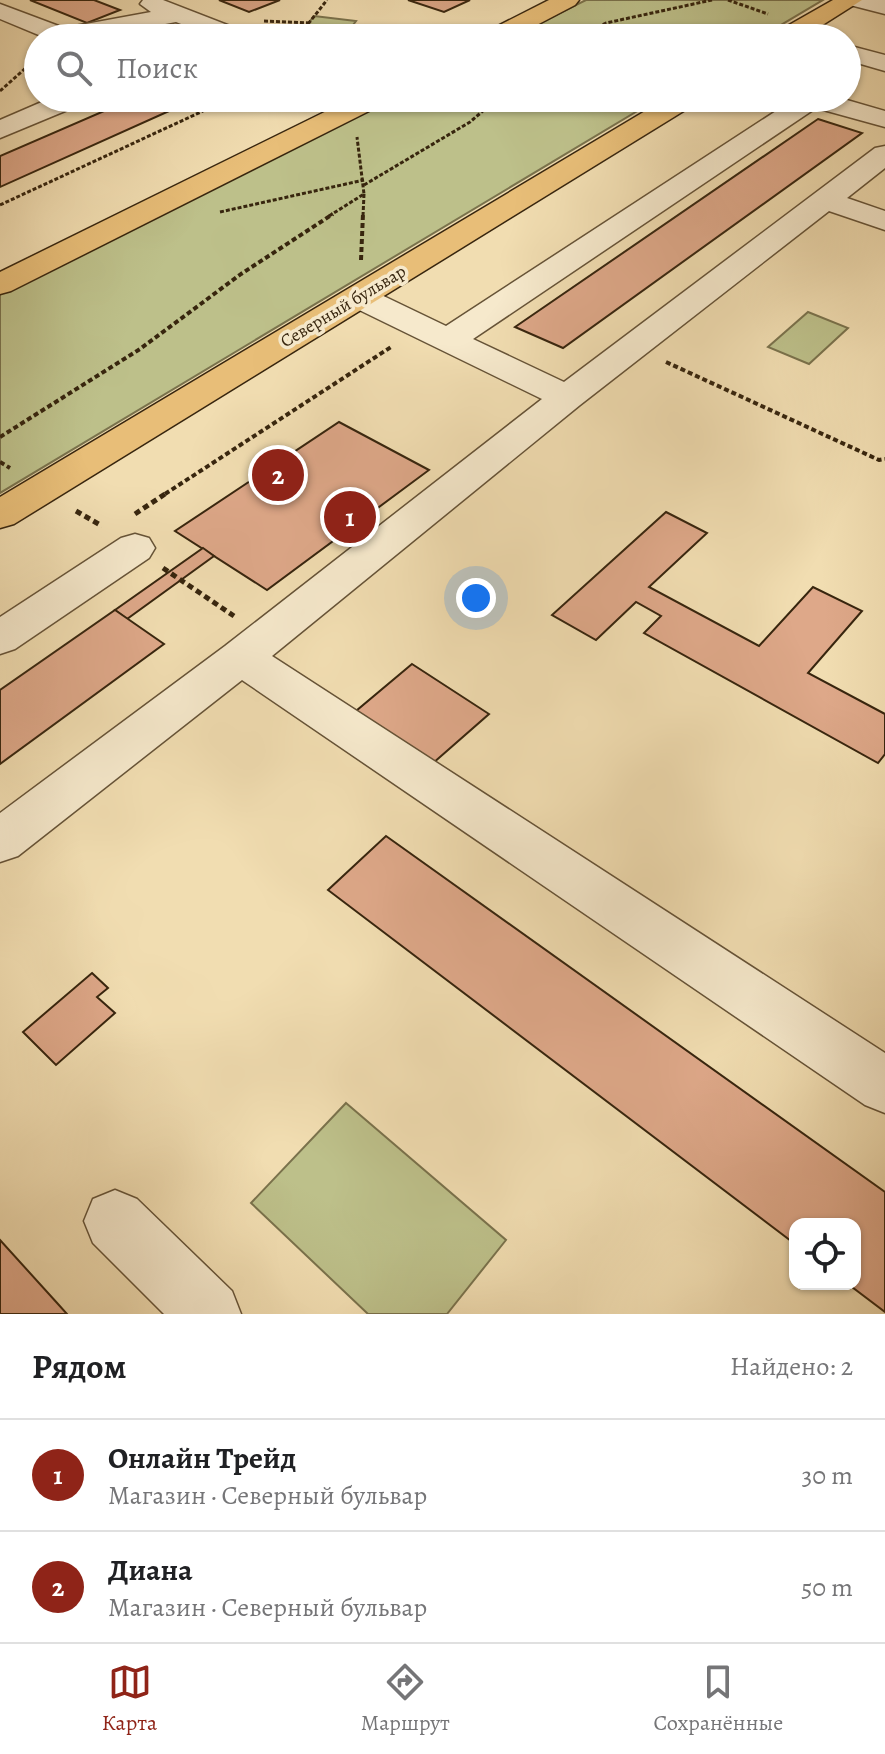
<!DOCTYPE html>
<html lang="ru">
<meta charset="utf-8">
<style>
:root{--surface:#fff;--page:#f2f2f2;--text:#202124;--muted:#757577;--line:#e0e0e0;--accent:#8f2418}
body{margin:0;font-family:Alegreya,serif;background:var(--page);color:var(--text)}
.controls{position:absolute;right:24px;bottom:24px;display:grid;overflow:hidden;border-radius:16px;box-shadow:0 2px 6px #0004}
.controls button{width:72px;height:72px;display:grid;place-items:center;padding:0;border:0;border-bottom:2px solid var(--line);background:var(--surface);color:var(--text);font:40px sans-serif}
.you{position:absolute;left:476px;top:598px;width:28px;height:28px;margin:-20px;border:6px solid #fff;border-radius:50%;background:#1a73e8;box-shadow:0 0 0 12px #1a73e833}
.badge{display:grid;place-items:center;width:52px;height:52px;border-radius:50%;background:var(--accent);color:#fff;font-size:26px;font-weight:700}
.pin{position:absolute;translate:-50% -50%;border:4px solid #fff;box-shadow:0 2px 8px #0006}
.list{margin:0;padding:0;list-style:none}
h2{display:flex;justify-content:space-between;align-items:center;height:104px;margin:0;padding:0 32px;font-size:34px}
h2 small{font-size:26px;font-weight:400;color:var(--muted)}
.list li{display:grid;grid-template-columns:52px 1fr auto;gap:24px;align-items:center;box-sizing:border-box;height:112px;padding:0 32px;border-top:2px solid var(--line)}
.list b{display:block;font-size:30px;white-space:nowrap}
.list p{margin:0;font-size:26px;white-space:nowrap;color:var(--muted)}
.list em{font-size:26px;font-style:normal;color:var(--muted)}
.icon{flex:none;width:44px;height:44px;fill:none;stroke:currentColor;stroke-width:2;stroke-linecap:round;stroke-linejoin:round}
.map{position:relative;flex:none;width:885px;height:1314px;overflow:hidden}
.search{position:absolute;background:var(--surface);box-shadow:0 2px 6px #0004;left:24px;right:24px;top:24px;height:88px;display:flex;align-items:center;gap:20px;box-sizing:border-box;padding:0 28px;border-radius:44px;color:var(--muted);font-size:30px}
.sheet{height:328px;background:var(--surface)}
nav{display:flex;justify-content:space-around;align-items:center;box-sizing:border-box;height:112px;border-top:2px solid var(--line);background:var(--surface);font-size:22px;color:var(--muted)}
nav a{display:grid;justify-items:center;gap:4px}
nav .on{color:var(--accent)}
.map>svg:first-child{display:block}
.green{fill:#bdc08a;stroke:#7a724c;stroke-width:2}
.building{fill:#dea889;stroke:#37250e;stroke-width:2}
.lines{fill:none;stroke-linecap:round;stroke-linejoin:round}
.minor-casing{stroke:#665337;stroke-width:3}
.major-casing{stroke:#37250e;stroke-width:3}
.path-far2{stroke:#37250e;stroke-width:3;stroke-dasharray:4 2;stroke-linecap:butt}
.path-far1{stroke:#37250e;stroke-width:4;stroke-dasharray:5 3;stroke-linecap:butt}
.path{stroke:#37250e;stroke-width:5;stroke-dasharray:6 4;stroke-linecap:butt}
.minor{fill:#f6e9cc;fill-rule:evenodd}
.major{fill:#e8be78;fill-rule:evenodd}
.labels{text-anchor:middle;stroke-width:7;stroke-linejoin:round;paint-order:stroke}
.far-street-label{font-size:18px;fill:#37250e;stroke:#f6e9cc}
</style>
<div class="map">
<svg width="885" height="1314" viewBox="0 0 885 1314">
<rect width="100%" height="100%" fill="#f1ddb1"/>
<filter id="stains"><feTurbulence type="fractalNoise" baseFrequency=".0025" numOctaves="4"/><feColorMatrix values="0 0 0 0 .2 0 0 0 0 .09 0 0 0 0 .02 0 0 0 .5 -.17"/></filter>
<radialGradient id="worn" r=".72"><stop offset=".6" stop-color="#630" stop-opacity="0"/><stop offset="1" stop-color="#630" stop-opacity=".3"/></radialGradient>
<g class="green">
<polygon points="586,0 823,0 759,38 509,38"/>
<polygon points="314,16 356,21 343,38 297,38"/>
<polygon points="387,98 659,98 0,493 0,291"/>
<polygon points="808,312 848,328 809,364 768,347"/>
<polygon points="346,1103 506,1240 447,1314 368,1314 251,1203"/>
</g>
<g class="building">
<polygon points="30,0 94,0 120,10 87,23"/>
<polygon points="219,0 280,0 249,12"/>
<polygon points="408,0 470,0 444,12"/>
<polygon points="134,98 198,98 0,187 0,156"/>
<polygon points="818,119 862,133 563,348 515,327"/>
<polygon points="339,422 429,470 267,590 175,531"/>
<polygon points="666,512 707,533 649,587 759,646 813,587 862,611 808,673 885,714 885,754 878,763 644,633 661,616 636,602 596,640 552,615"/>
<polygon points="203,548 214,556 127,619 115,610"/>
<polygon points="115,610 164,644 0,764 0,690"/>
<polygon points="412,664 489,714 432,764 356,711"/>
<polygon points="386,836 885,1192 885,1312 848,1284 855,1284 855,1224 795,1224 795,1244 328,890"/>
<polygon points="92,973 108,988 97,997 115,1013 56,1065 23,1032"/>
<polygon points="0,1240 58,1304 67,1314 0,1314"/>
</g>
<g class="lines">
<g class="minor-casing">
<g id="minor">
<polygon points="143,0 163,0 248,33 251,38 217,38 176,22 90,38 46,38 0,19 0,4 64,28 151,12 140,4"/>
<polygon points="846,0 885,0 885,14 850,5"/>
<polygon points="847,45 885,55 885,71 847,60"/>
<polygon points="51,98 86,98 82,104 0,138 0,120"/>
<polygon points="796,98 840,98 885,111 885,127 816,108 473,339 564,382 875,148 885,146 885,168 847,198 885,211 885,230 829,211 580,405 272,656 885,1053 885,1113 865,1105 242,680 18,856 0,862 0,813 225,646 542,399 347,304 343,297 347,290 359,287 371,290 446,326"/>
<polygon points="135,534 149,538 155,548 149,558 15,649 0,654 0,617 121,538"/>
<polygon points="115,1190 137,1199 232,1291 241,1314 164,1314 93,1243 84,1221 93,1199"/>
</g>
</g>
<g class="major-casing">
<g id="major">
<polygon points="549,0 579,0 575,5 512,38 481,38 484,33"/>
<polygon points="833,0 862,0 802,38 772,38 775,33"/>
<polygon points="353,98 387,98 383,104 11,291 0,294 0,272"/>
<polygon points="667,98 699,98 695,104 14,524 0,528 0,497"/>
</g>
</g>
<g class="path-far2">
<polyline points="728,0 768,14"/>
<polyline points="264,21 309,23"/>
<polyline points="297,38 327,0"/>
<polyline points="576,38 606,23 712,0"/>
<polyline points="0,91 38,57"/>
<polyline points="364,185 470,122 498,98"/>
<polyline points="0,205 231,98"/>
<polyline points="220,212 364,180"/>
<polyline points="329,216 364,194 357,137"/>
<polyline points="363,216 364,194"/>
</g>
<g class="path-far1">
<polyline points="361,260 363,214"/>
<polyline points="666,362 879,460 885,459"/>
<polyline points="0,437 140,349 241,274 333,214"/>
<polyline points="0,462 10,468"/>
<polyline points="165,494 391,347"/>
</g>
<g class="path">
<polyline points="76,511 102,526"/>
<polyline points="135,514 168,492"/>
<polyline points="163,568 234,616"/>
</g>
<use href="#minor" class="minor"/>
<use href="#major" class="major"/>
</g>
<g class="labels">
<g class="far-street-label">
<text transform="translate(343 306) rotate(-31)" y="6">Северный бульвар</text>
</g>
</g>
<rect width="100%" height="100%" filter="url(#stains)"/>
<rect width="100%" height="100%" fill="url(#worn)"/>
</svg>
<div class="controls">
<button><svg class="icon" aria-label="locate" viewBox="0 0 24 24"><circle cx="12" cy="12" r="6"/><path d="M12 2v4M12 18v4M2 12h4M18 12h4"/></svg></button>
</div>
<div class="you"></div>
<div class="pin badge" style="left:350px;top:517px">1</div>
<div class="pin badge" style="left:278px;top:475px">2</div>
<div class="search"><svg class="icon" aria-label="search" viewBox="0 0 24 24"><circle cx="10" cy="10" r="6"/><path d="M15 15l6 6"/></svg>Поиск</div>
</div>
<section class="sheet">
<h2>Рядом<small>Найдено: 2</small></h2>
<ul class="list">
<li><span class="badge">1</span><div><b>Онлайн Трейд</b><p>Магазин · Северный бульвар</p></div><em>30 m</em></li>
<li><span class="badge">2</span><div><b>Диана</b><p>Магазин · Северный бульвар</p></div><em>50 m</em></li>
</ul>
</section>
<nav>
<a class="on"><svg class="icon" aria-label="map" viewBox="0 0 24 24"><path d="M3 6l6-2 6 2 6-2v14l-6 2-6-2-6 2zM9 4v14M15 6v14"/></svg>Карта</a>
<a><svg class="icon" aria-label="directions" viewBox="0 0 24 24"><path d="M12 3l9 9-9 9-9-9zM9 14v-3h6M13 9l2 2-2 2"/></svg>Маршрут</a>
<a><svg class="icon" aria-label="saved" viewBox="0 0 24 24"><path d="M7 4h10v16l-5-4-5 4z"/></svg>Сохранённые</a>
</nav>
